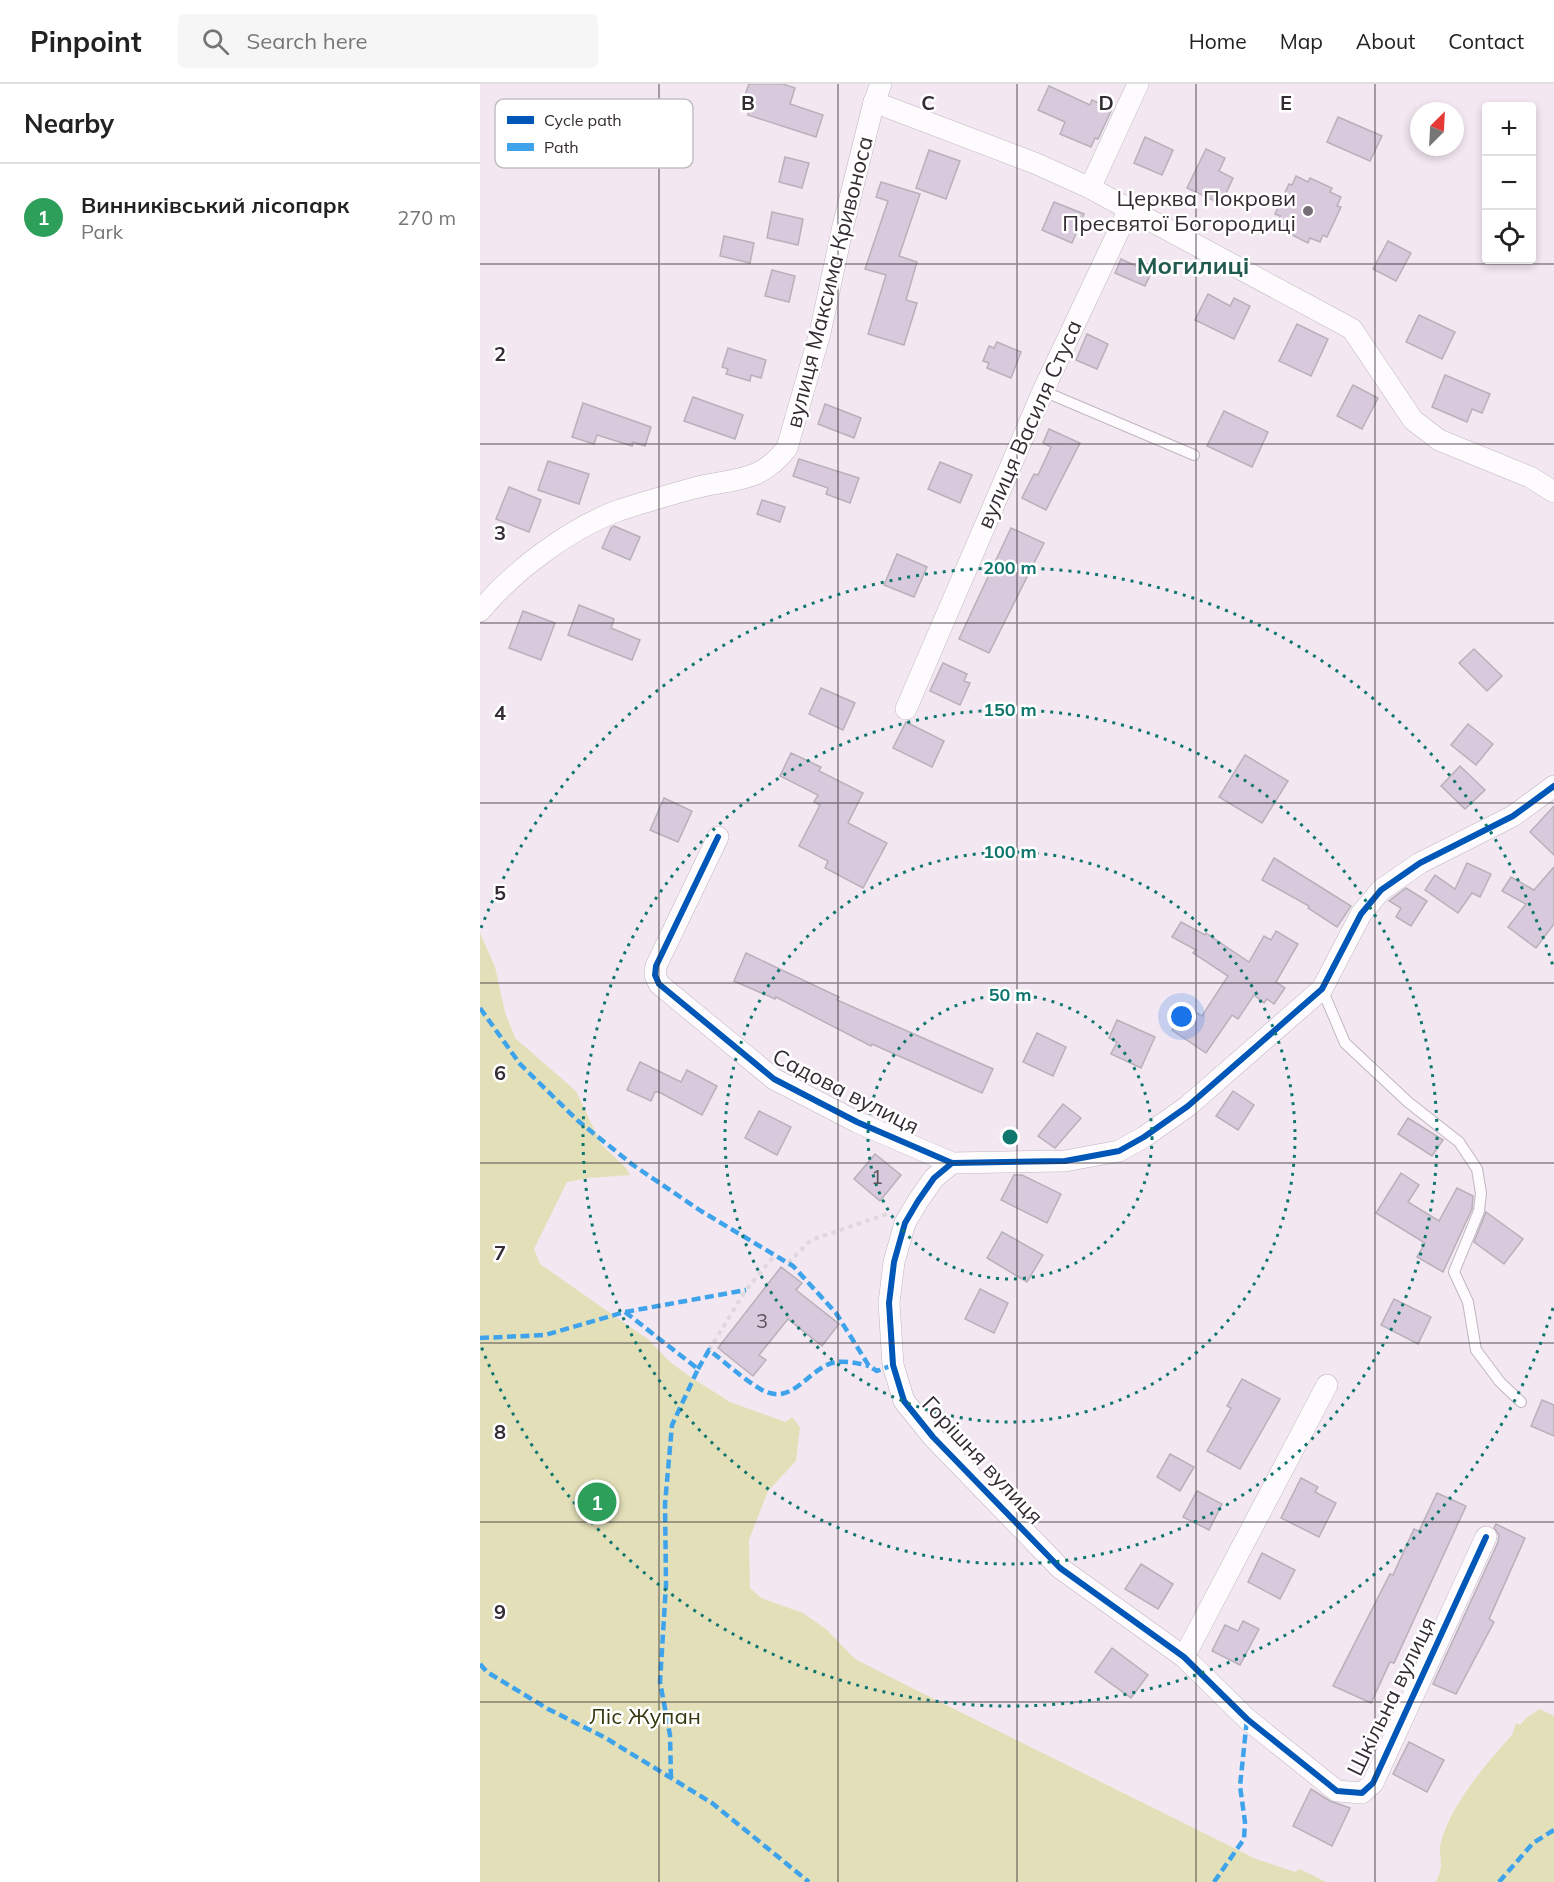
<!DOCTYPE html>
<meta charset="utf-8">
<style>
:root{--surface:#fff;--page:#f6f6f6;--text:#222;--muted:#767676;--line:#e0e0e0;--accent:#1a73e8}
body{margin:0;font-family:Mulish,sans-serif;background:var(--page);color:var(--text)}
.controls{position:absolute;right:18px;top:18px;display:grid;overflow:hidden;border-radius:6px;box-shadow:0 3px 9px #0003}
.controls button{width:54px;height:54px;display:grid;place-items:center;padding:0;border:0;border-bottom:2px solid var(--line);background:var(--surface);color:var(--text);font:30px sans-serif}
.compass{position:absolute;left:930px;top:18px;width:54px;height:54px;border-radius:50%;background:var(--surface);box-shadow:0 3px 9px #0003;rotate:24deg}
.you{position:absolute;left:702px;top:933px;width:21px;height:21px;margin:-15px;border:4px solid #fff;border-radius:50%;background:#1a73e8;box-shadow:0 0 0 9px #1a73e833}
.badge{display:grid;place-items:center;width:39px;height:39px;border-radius:50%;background:var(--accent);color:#fff;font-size:20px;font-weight:700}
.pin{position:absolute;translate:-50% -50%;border:3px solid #fff;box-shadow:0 2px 6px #0006}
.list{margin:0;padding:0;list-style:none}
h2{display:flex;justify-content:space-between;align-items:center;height:78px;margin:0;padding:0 24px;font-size:26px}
h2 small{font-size:20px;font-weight:400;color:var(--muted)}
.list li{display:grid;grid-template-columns:39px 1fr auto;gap:18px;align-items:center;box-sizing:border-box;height:108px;padding:0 24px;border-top:2px solid var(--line)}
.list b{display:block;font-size:22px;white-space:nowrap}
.list p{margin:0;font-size:20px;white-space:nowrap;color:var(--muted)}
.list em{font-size:20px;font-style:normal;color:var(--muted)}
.icon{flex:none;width:33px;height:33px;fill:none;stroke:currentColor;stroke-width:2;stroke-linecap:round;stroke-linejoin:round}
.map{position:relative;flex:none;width:1074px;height:1798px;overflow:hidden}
header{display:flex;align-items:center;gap:36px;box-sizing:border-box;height:84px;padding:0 30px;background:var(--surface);border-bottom:2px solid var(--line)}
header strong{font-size:28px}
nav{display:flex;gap:33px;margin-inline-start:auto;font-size:21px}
.search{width:420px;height:54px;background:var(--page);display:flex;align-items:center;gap:15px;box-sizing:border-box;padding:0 21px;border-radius:6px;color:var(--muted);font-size:22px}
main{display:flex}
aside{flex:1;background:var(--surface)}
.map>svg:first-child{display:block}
.green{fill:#e3e0b9}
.building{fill:#d8c9dc;stroke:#b9b1ba;stroke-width:1.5}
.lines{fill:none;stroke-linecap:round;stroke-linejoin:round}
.service-casing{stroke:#c0b6bf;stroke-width:12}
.minor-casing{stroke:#c0b6bf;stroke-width:22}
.path{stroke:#ddd9dc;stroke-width:4;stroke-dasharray:4.5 4.5;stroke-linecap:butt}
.service{stroke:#fdfbfd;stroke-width:10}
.minor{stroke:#fdfbfd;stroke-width:21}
.quiet{stroke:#3ea3eb;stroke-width:4.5;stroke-dasharray:9 4.5;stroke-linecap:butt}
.cycleway-casing{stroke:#fff;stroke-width:10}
.cycleway{stroke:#0057b8;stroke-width:6}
.grid{fill:none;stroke:#342c33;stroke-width:1.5;stroke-opacity:0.55}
.ring{fill:none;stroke:#0f766e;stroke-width:3;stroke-dasharray:3 6}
.poi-dot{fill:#776d76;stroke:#fff;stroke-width:2}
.labels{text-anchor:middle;stroke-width:5;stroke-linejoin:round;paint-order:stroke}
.number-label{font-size:20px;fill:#5d535d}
.poi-label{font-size:22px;fill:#342c33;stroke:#fff;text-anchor:end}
.street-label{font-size:22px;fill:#342c33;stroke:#fff}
.park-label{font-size:22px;fill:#35370f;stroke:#fff}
.neighbourhood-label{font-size:24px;font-weight:bold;fill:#235a50;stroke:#fff}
.key{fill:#fff;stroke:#c2c0c2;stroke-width:1.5}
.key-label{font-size:16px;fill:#342c33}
.grid-label{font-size:20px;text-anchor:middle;font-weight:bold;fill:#342c33;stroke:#fff;stroke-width:5;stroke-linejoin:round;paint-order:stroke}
.centre{fill:#0f766e;stroke:#fff;stroke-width:3}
.ring-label{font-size:18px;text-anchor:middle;font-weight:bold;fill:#0f766e;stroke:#fff;stroke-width:5;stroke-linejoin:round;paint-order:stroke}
</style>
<header>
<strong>Pinpoint</strong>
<div class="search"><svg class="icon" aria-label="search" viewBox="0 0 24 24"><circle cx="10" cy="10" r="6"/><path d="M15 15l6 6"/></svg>Search here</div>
<nav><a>Home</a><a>Map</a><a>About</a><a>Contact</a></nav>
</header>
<main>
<aside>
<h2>Nearby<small></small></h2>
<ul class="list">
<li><span class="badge" style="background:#2e9e5b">1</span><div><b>Винниківський лісопарк</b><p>Park</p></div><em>270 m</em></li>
</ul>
</aside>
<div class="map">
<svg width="1074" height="1798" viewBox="0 0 1074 1798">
<rect width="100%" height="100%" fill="#f3e7f2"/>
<g class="green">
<polygon points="0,849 15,883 25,928 35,954 96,1007 121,1060 146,1084 150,1091 109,1094 87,1098 54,1165 60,1180 169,1256 190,1278 209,1292 250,1318 306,1338 312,1333 320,1343 316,1377 288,1407 269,1456 270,1504 281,1514 323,1529 346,1545 375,1575 430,1603 776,1775 815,1788 820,1785 846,1798 0,1798"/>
<path d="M1060,1625L1074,1632V1798H956C966,1778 957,1771 961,1758C972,1719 1005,1681 1032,1651L1036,1639L1040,1641L1046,1634Z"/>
</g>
<g class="building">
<polygon points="269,0 303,0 315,4 310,20 343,31 336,53 268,31 269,25 261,22"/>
<polygon points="569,2 610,21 612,16 632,25 618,55 615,54 611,63 580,50 585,38 558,26"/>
<polygon points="858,33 902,52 890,77 847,58"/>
<polygon points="665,53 693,66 682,91 654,79"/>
<polygon points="726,65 745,74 739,87 753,94 741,120 707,104"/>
<polygon points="449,66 480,77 466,115 436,104"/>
<polygon points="305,73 329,79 322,104 299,98"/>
<polygon points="816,92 828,98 830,94 852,104 850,108 861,113 857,122 861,123 847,153 843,151 840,158 830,154 828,159 806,148 808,143 797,138 800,132 795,130 809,100 812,101"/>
<polygon points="401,98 440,110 419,172 437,178 426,216 437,219 424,261 388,250 406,191 385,185 408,117 396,113"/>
<polygon points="574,118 604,130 592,159 562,146"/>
<polygon points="292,128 323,135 318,161 287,154"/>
<polygon points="244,152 274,159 270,179 240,172"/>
<polygon points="908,157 931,169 916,197 893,185"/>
<polygon points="641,175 671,189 665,202 635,189"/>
<polygon points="292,186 315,192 309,218 285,212"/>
<polygon points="728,210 750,222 754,214 770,222 754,255 715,236"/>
<polygon points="939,231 975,248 962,275 926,258"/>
<polygon points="817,240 848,255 831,292 799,277"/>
<polygon points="607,250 628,260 617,285 596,276"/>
<polygon points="517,258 541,268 531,294 507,284 509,279 503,277 509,262 514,264"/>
<polygon points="248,264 286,276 281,294 271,291 270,297 246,290 248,285 242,283"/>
<polygon points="965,291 1010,310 1002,329 992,325 987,338 952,323"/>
<polygon points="873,301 898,314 882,345 857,332"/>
<polygon points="213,313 263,331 255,355 204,337"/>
<polygon points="103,319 171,343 165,362 153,358 152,362 117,351 114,360 92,353"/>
<polygon points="345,320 381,334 374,354 338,340"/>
<polygon points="744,327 788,348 772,383 727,362"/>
<polygon points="569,345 600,359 566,426 542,414 554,390 558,391 571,363 563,359"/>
<polygon points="319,375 379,394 370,419 346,410 348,404 313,392"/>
<polygon points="68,377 109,390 99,420 58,406"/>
<polygon points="460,378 492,391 480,419 448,405"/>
<polygon points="29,403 61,416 49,448 16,435"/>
<polygon points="282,416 305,423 300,438 277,430"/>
<polygon points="134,442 160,453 150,476 122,464 131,444"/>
<polygon points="531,444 564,459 509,569 479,555"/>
<polygon points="417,470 447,483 434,513 404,501"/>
<polygon points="99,521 134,535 131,544 160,556 152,576 88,551"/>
<polygon points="43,527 75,539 61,576 29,564"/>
<polygon points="994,565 1022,592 1007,607 979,579"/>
<polygon points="463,579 487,590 484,597 490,599 480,621 450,607"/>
<polygon points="341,604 375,619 363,646 329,630"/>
<polygon points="426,638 464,657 452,683 413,664"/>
<polygon points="988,640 1013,660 996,681 971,661"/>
<polygon points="311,669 341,683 339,687 383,709 368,739 407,759 383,804 345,784 348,777 319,762 340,721 334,718 338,711 300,692"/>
<polygon points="765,671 808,697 782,739 739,713"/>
<polygon points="980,682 1005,706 985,725 961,702"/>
<polygon points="184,714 212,727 198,758 170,746"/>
<polygon points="1074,722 1074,771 1050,748"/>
<polygon points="794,774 871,822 857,843 828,824 829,822 782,796"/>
<polygon points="987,779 1011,790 1000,813 992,809 978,829 945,806 955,791 975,805"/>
<polygon points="1074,783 1074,840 1056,864 1028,843 1046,820 1022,807 1031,793 1054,806"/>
<polygon points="926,804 947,817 931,842 916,833 921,824 909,817"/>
<polygon points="701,838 725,851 726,849 769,878 784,852 791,856 796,847 818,860 796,898 805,904 794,920 787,915 784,919 774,911 758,935 752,931 726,969 692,946 703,929 712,935 717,929 722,932 748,892 713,869 716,866 692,853"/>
<polygon points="266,869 359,913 357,916 513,985 502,1009 392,960 391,962 296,913 295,915 254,897"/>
<polygon points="637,936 675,953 661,984 631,970 637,958 629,954"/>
<polygon points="557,949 586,963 573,992 543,978"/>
<polygon points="160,978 201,998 207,986 237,1002 222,1031 179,1008 175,1008 171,1017 147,1006"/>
<polygon points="753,1007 774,1021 758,1046 736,1032"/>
<polygon points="583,1020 601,1034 575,1064 558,1052"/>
<polygon points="279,1027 311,1043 297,1071 265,1054"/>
<polygon points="928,1034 963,1056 952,1072 918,1050"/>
<polygon points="395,1070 421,1091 400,1117 374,1095"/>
<polygon points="921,1089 939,1101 928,1118 959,1137 977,1104 993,1112 992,1125 963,1188 937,1173 945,1159 896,1129"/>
<polygon points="534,1091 542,1091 581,1110 567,1139 521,1116"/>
<polygon points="1006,1128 1043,1155 1024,1180 994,1158"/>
<polygon points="522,1148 563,1171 547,1198 507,1174"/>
<polygon points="301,1183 322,1199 316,1206 359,1240 342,1262 308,1235 279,1271 286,1276 273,1292 238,1264"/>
<polygon points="500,1205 528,1219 514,1249 485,1235"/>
<polygon points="914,1215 951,1233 938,1260 901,1241"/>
<polygon points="762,1295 800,1315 760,1385 727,1367 751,1324 747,1322"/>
<polygon points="1062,1316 1074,1321 1074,1352 1051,1342"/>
<polygon points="690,1370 714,1383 700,1407 677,1393"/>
<polygon points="821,1394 838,1403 835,1408 856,1419 839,1453 801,1434"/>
<polygon points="717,1407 742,1420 729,1446 703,1433"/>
<polygon points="957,1409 986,1422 914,1579 910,1578 891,1619 853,1602 910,1490 913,1491 934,1445 939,1447"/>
<polygon points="1016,1440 1045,1454 1009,1535 1014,1538 976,1610 953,1600 1018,1458 1019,1451 1014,1444"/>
<polygon points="782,1469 815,1486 800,1515 768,1498"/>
<polygon points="661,1480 693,1500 678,1525 645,1505"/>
<polygon points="763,1537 779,1545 760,1581 732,1567 745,1541 758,1547"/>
<polygon points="632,1564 668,1591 651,1614 615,1588"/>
<polygon points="929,1658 964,1676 947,1708 913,1690"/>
<polygon points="831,1705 850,1717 870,1724 852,1762 813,1742"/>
</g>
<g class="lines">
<g class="service-casing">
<g id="service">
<polyline points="563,307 714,371"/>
<polyline points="842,905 865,959 928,1018 979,1058 997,1085 1001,1109 999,1127 974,1188 988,1218 996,1266 1020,1298 1041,1318"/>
</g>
</g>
<g class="minor-casing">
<g id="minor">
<polyline points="394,18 557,80 610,104 872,245 933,336 959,356 1050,393 1074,408"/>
<polyline points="610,104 658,0"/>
<path d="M0,527C33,487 90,444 140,426C164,418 189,411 214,404C254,394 279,400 307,364L340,249L363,142L394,18L401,0"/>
<polyline points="426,625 563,307 650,123"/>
<polyline points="238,753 176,882 175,891 179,900 294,995 377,1038 472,1079 585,1077 639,1067 664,1053 708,1022 842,905 881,830 901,806 940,779 1033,732 1074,702"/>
<polyline points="472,1079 454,1094 438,1117 425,1139 414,1178 409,1219 413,1281 424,1317 453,1353 580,1484 704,1573 767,1635 857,1707 882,1709 893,1699 1006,1453"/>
<polyline points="704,1573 847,1301"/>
</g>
</g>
<g class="path">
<polyline points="308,1179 331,1156 410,1129"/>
<polyline points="229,1266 266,1206 295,1171"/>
</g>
<use href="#service" class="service"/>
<use href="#minor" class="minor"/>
<g class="quiet">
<polyline points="0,924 40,980 97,1036 153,1081 221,1127 313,1182 356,1229 389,1282 397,1287 413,1281"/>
<polyline points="145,1228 218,1285 192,1341 185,1420 186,1501 180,1598 190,1651 191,1695"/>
<polyline points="0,1254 65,1251 145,1228 266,1206"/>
<path d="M218,1285L229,1266C246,1279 263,1295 282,1306C314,1323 328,1283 356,1278C367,1277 378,1279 389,1282"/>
<polyline points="0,1580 7,1588 68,1625 124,1653 232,1719 329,1798"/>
<polyline points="734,1798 764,1755 765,1738 760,1702 767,1635"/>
<polyline points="1019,1798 1053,1759 1074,1746"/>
</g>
<g class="cycleway-casing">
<g id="cycleway">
<polyline points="238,753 176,882 175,891 179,900 294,995 377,1038 472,1079 585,1077 639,1067 664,1053 708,1022 842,905 881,830 901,806 940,779 1033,732 1074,702"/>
<polyline points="472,1079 454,1094 438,1117 425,1139 414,1178 409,1219 413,1281 424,1317 453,1353 580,1484 704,1573 767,1635 857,1707 882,1709 893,1699 1006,1453"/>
</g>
</g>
<use href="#cycleway" class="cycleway"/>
</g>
<path class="grid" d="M179,0V1798M358,0V1798M537,0V1798M716,0V1798M895,0V1798M0,180H1074M0,360H1074M0,539H1074M0,719H1074M0,899H1074M0,1079H1074M0,1259H1074M0,1438H1074M0,1618H1074"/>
<g class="ring">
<circle cx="530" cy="1053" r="142"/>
<circle cx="530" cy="1053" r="285"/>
<circle cx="530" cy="1053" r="427"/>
<path d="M1073 1224A569 569 0 0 1 1 1262M1 844A569 569 0 0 1 1073 882"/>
</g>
<circle class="poi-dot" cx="828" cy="127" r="6"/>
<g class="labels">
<g class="number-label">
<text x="397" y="1100">1</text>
<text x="282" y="1244">3</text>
</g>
<g class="poi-label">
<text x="816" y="122">Церква Покрови<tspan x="816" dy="25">Пресвятої Богородиці</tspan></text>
</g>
<g class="street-label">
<text transform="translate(349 198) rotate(-76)" y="8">вулиця Максима Кривоноса</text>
<text transform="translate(549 340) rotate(-66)" y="8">вулиця Василя Стуса</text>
<text transform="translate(366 1007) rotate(27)" y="8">Садова вулиця</text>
<text transform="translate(503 1376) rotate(47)" y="8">Горішня вулиця</text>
<text transform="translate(911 1612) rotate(-64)" y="8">Шкільна вулиця</text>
</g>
<g class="park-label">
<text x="165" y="1640">Ліс Жупан</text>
</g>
<g class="neighbourhood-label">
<text x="713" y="190">Могилиці</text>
</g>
</g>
<rect x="15" y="15" width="198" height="69" rx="9" class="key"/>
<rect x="27" y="32" width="27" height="8" fill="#0057b8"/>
<rect x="27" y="59" width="27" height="8" fill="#3ea3eb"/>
<g class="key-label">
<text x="64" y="42">Cycle path</text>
<text x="64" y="69">Path</text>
</g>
<g class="grid-label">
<text x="268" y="26">B</text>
<text x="448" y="26">C</text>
<text x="626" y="26">D</text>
<text x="806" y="26">E</text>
<text x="20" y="277">2</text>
<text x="20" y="456">3</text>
<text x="20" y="636">4</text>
<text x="20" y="816">5</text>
<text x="20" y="996">6</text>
<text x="20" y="1176">7</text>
<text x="20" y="1355">8</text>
<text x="20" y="1535">9</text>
</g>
<circle cx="530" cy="1053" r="9" class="centre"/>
<g class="ring-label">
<text x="530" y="490">200 m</text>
<text x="530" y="632">150 m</text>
<text x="530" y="774">100 m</text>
<text x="530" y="917">50 m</text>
</g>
</svg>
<div class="controls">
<button>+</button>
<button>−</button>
<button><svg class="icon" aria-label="locate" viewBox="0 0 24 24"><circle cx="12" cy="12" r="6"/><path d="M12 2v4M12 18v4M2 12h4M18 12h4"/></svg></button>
</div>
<svg class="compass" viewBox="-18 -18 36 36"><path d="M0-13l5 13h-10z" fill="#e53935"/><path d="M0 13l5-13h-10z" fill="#767676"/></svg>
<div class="you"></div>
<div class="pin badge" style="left:117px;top:1418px;background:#2e9e5b">1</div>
</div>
</main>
